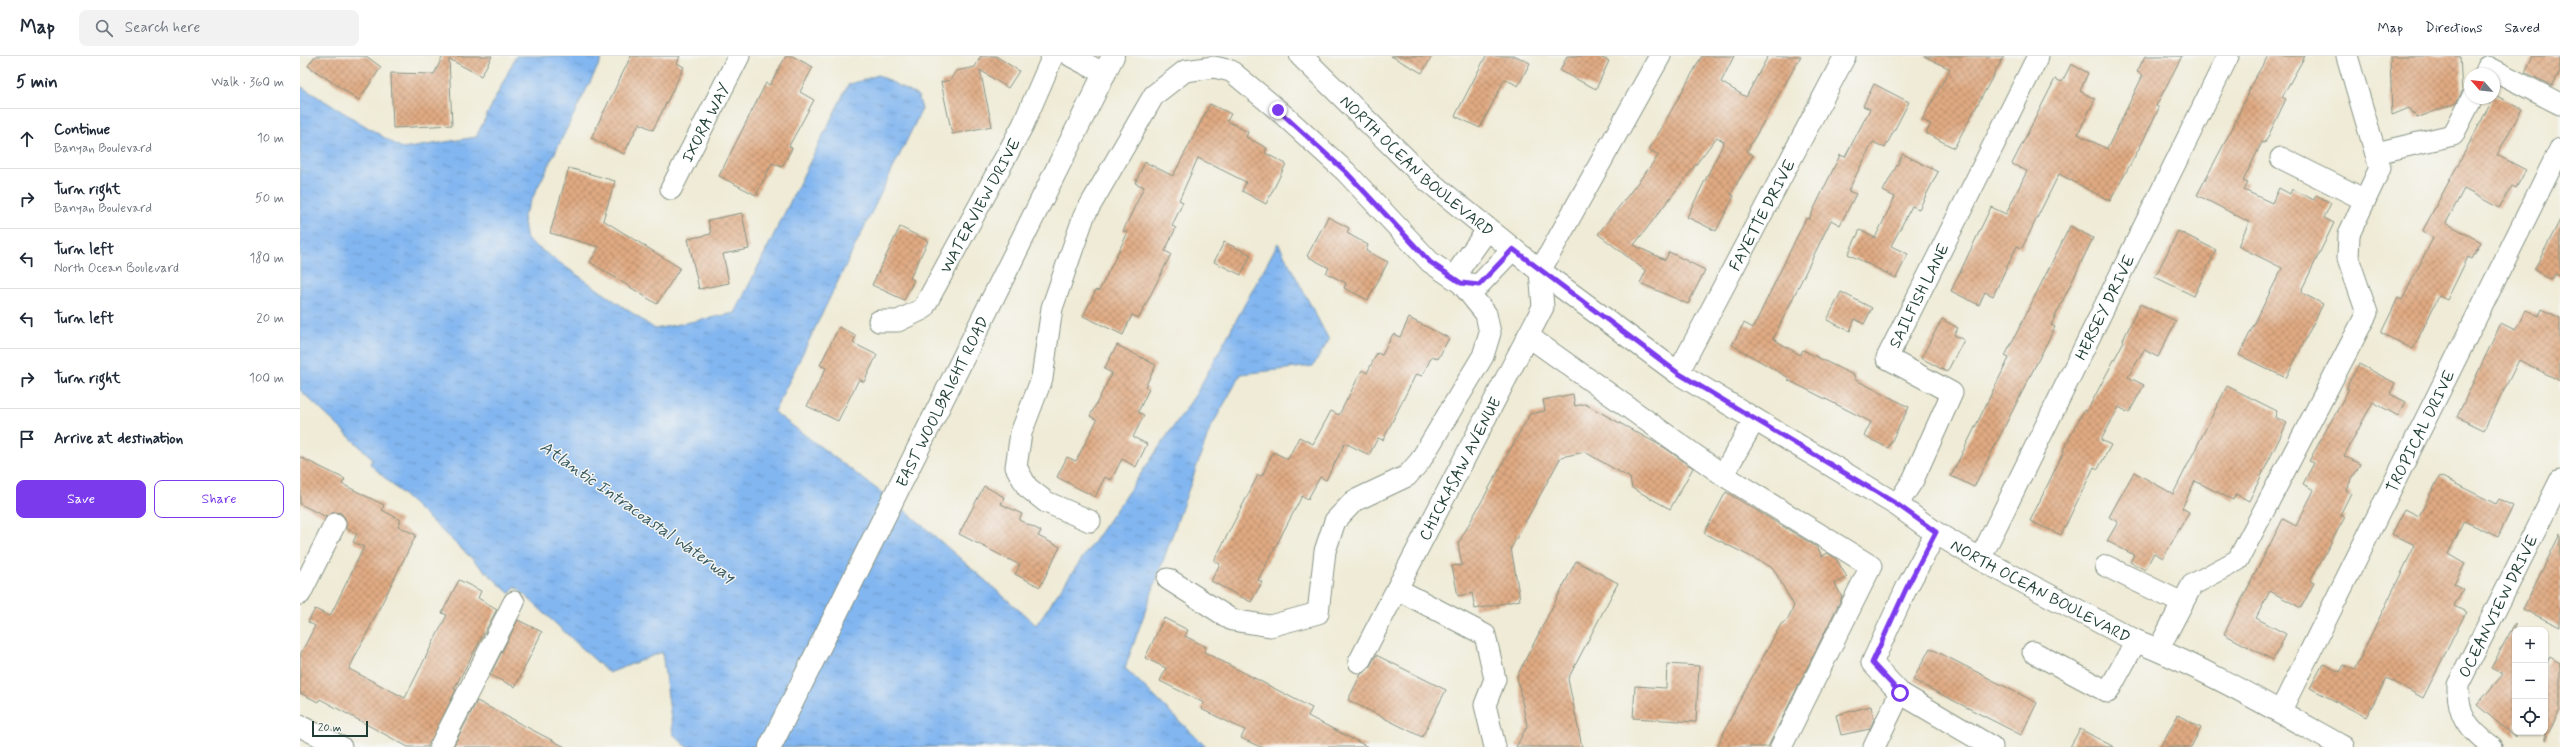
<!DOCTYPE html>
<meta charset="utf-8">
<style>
:root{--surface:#fff;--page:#f2f2f3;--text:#1f2937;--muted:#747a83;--line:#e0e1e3;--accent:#7c3aed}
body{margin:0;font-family:Mynerve,sans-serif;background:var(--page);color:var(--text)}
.controls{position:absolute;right:12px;bottom:12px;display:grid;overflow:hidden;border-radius:8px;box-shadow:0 1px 3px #0004}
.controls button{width:36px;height:36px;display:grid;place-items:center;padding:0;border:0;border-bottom:1px solid var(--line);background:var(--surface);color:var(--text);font:20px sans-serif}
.compass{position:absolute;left:2164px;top:12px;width:36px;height:36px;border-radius:50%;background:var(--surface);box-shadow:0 1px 3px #0004;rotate:297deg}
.scale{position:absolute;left:12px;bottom:10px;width:56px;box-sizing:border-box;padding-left:4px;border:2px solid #1f3d34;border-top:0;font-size:11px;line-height:14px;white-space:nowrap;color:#1f3d34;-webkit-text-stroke:3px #f6f6f2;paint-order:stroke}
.stop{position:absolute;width:12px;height:12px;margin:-9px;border:3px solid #7c3aed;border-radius:50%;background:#fff}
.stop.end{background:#7c3aed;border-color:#fff;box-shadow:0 1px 4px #0008}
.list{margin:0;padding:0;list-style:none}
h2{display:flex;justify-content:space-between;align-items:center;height:52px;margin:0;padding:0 16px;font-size:17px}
h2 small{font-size:13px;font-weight:400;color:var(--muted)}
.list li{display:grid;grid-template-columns:26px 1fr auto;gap:12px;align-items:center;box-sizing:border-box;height:60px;padding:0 16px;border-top:1px solid var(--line)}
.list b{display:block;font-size:15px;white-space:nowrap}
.list p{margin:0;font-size:13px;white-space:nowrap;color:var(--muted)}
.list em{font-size:13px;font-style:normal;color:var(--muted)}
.actions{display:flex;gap:8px;padding:12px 16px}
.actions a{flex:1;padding:9px 0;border:1px solid var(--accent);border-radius:8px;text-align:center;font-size:14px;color:var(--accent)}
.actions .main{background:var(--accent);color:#fff}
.icon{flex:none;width:22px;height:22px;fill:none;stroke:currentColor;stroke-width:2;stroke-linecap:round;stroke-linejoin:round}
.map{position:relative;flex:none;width:2260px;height:691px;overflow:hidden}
header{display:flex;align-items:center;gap:24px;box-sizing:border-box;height:56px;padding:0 20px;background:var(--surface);border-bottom:1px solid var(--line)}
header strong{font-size:19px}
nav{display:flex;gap:22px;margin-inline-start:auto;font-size:14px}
.search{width:280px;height:36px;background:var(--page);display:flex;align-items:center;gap:10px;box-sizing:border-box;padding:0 14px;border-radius:8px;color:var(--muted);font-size:15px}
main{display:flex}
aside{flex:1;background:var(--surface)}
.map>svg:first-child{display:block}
.water{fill:url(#water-ripples);stroke:#507a92}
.building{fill:url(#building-cross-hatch)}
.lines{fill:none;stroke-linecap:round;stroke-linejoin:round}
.minor-casing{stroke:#879485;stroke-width:23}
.major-casing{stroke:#879485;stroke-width:24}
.minor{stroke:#fff;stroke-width:21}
.major{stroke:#fff;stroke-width:22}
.route{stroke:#7c3aed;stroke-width:5}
.labels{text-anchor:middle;stroke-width:3;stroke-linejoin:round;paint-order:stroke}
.street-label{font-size:16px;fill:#1f3d34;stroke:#f6f6f2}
.water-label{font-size:17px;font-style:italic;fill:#385b63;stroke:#f6f6f2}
</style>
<header>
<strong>Map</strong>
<div class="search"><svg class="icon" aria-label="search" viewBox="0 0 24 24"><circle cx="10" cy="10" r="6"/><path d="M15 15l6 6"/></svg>Search here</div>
<nav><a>Map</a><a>Directions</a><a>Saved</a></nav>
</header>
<main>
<aside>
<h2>5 min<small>Walk · 360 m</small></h2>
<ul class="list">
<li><svg class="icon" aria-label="ahead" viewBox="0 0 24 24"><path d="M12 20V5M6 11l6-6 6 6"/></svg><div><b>Continue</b><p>Banyan Boulevard</p></div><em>10 m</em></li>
<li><svg class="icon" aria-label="right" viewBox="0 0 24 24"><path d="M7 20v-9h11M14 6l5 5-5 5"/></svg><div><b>Turn right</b><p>Banyan Boulevard</p></div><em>50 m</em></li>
<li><svg class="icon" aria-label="left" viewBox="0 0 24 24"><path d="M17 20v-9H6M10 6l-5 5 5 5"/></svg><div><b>Turn left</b><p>North Ocean Boulevard</p></div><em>180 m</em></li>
<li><svg class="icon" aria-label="left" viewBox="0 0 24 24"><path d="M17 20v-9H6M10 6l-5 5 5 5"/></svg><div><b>Turn left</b></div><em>20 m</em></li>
<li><svg class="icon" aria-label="right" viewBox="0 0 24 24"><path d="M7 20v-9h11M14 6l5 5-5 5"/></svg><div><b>Turn right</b></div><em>100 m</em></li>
<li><svg class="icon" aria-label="arrive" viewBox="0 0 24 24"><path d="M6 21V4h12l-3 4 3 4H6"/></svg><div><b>Arrive at destination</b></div></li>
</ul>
<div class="actions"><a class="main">Save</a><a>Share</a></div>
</aside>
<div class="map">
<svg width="2260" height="691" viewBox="0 0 2260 691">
<defs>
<pattern id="water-ripples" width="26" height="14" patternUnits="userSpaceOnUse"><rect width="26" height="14" fill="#82b6f0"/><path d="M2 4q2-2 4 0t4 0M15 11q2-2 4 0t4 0" fill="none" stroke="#6a95c3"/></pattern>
<pattern id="building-cross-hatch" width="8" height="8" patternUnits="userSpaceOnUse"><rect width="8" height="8" fill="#e0aa83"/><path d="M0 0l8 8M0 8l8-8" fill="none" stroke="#b58c6c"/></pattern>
</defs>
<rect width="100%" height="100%" fill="#f6f6f2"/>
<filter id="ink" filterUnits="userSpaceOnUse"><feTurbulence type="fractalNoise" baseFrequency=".025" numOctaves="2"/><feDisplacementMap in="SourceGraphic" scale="8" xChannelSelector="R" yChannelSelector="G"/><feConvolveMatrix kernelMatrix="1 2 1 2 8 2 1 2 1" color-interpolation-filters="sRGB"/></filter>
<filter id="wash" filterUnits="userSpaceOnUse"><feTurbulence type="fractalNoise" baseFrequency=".012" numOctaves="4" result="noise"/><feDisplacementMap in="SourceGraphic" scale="16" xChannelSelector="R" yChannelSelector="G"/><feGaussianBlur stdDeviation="0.9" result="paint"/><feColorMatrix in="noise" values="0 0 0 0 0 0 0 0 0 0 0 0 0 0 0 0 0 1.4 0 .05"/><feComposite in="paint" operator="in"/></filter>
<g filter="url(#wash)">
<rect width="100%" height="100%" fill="#efebd6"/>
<polygon class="water" points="216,0 303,0 223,161 227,184 355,273 435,257 548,29 578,19 618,40 622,53 474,356 606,455 736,569 896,338 978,187 1029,284 1013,310 941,318 910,373 825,612 906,691 387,691 373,678 362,596 309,617 215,530 210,538 70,408 72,402 0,334 0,30 103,93 176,81"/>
<g id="blocks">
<g class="building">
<polygon points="15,0 66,0 81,11 59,44 8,10"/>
<polygon points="143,0 192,0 181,20 149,3 152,69 93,72 91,17 134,18"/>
<polygon points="331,0 380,0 377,7 384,11 353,74 339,67 324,98 291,82"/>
<polygon points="486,0 492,0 513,11 500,36 514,44 489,90 492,92 482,111 472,107 456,139 419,120 466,27 470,29"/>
<polygon points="681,0 696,0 719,15 708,32 680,14 692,70 652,78 641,26 650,24 656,15 675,11"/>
<polygon points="1091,0 1132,0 1122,17"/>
<polygon points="1186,0 1216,0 1230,7 1218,30 1205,23 1180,72 1155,60"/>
<polygon points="1267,0 1298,0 1309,5 1296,33 1260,15"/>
<polygon points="1402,0 1434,0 1421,26 1446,41 1468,0 1501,0 1447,95 1453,99 1431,138 1434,140 1416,175 1387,161 1424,86 1417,81 1334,189 1365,204 1369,196 1405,214 1388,248 1340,227 1346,215 1298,178 1359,99 1349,94"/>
<polygon points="1624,0 1704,0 1654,92 1626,77 1631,68 1622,64 1650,13"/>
<polygon points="1845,0 1882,0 1856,50 1859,52 1841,89 1810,145 1759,118 1722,192 1717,190 1693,240 1685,236 1679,249 1651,235 1691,151 1706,158 1727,115 1712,108 1755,23 1762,26 1771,8 1788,17 1780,35 1795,43 1778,78 1807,93 1843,19 1837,16"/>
<polygon points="1968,0 2005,0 1982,41 1986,43 1965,87 1962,86 1943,125 1948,127 1944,134 1972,147 1979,132 1990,138 1992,133 2014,144 2016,139 2031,147 2024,162 2034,167 2002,233 2003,234 2002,237 2023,248 1986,322 1939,299 1982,212 1938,190 1949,166 1897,139 1933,71 1952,27"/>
<polygon points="2090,0 2160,0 2162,36 2156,47 2117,62 2109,52 2092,59"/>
<polygon points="2233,0 2260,0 2260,15 2252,30 2225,16"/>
<polygon points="1574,28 1609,46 1585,92 1573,86 1548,135 1556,138 1540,169 1531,164 1473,283 1500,299 1503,294 1555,320 1554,323 1609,351 1588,392 1564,380 1571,366 1488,324 1489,322 1432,289 1444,267 1453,272 1506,162 1509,163 1540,99 1545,101 1570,53 1563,50"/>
<polygon points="2195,39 2222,53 2197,99 2226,114 2216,132 2212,130 2199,152 2164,133 2146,167 2181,186 2172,203 2168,201 2147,244 2139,240 2113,293 2081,277 2098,242 2102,244 2133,182 2122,176"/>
<polygon points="910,48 931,58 927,65 948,76 946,81 967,92 965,97 986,108 966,148 942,135 946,126 898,102 879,144 883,146 872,170 876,172 865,195 871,198 839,262 832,259 823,279 783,260 796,234 799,235 828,176 823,175 844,131 835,127 845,106 873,120"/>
<polygon points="1603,98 1638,116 1619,153 1612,150 1591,190 1608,198 1596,222 1548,198 1560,174 1575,182 1595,141 1583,135"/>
<polygon points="269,112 315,125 303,164 380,212 357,248 290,206 299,191 250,177"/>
<polygon points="442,157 449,193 423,198 429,227 399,233 388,183 411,178 408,164"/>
<polygon points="1028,161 1049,172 1047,177 1068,189 1066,195 1088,206 1068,244 1044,232 1046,227 1026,217 1029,212 1007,200"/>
<polygon points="2260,164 2260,220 2255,218 2252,224 2234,214"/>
<polygon points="1770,170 1793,182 1751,269 1755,271 1674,431 1651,420 1709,302 1705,300"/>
<polygon points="600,171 628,185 610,222 614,224 604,244 572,229"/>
<polygon points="1878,175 1916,194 1894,240 1855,221"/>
<polygon points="924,186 951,199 941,219 914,206"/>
<polygon points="1541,236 1572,252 1564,268 1555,263 1550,275 1527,264"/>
<polygon points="1840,248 1876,265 1858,301 1844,294 1828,321 1844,329 1829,357 1819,351 1801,384 1811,389 1798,413 1794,411 1761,479 1730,465 1764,395 1763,394 1784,354 1787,355 1824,285 1823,284"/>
<polygon points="2242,253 2260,262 2260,325 2219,304 2184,374 2157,361 2201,267 2215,274 2226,254 2239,260"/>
<polygon points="1109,262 1149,282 1138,303 1132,300 1122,320 1116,318 1083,384 1078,382 1069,399 1045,387 1026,424 1020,421 1008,443 1002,440 958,524 962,526 951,546 911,525 920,508 914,505 958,419 962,420 973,396 988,403 999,381 1013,388 1031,355 1039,359 1062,314 1067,317 1077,297 1082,299 1093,278 1100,281"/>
<polygon points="1642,263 1658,272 1654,279 1664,284 1647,316 1621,302"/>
<polygon points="539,271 556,280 553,287 577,299 564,326 559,323 538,365 507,350 526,312 520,309"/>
<polygon points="817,289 856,309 845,331 849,333 838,356 844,359 833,381 847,388 836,411 822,403 811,424 805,421 795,441 757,421 767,401 776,405 797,364 790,360 812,317 804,313"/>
<polygon points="2059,308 2095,327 2090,338 2106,346 2098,360 2073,346 2044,400 2060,408 2046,434 2051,437 2040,459 2045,461 2010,525 2014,527 2001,552 1970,535 1956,562 1986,578 1973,604 1924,578 1983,463 1996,470 2014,434 2003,428 2014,407 2009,405 2049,333 2046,332"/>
<polygon points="1927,330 1977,355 1975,361 1987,367 1949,445 1936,438 1933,444 1895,425 1882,452 1889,456 1863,502 1854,497 1845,514 1830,506 1834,499 1807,485 1818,466 1809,461 1834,416 1873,438"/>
<polygon points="1273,338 1275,350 1285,348 1365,392 1393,412 1370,453 1332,432 1330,422 1285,396 1261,401 1211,492 1220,544 1175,553 1172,537 1158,540 1152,510 1162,509 1158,488 1230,358 1245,355 1243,344"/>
<polygon points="0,401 45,423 42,428 84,449 82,454 101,464 98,470 116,479 49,613 105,642 147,559 142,557 159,524 181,535 178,542 197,553 154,633 156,634 128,691 108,691 20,643 18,646 0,637 0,599 15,570 8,566 15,553 30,560 64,491 53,486 57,478 46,472 45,462 41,457 34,456 26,461 0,448"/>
<polygon points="2140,420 2196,448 2199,443 2213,450 2198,481 2164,465 2148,498 2165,508 2154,528 2163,533 2154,550 2166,556 2123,642 2087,622 2066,661 2010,632 2023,608 2040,616 2044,609 2054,614 2115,489 2092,478 2105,453 2119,460"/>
<polygon points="684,430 704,441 701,448 722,458 719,464 741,475 738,480 760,491 740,531 715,518 720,509 659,478"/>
<polygon points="1426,436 1517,491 1522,500 1528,497 1536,503 1547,521 1535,528 1542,541 1468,691 1417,691 1437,649 1481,568 1487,564 1494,550 1473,512 1404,477"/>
<polygon points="2260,478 2260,571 2223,553"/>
<polygon points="1276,505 1318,527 1268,623 1282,691 1216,691 1227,670 1217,620"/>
<polygon points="864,562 888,574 885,580 906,591 904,596 1012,652 1008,660 1068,691 960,691 941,682 945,674 901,653 904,647 860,625 866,612 845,602"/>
<polygon points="218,564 242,576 215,631 190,619"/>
<polygon points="2215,567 2215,681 2177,649 2203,618 2191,612"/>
<polygon points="1630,592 1737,647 1721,679 1613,624"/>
<polygon points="1076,599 1146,634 1122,681 1048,644 1061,618 1069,612"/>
<polygon points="2250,601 2260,607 2260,654 2245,684 2245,610"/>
<polygon points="1367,608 1399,610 1396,666 1333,662 1335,630 1366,632"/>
<polygon points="177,645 265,691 153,691"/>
<polygon points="1571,650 1574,663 1570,673 1541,679 1536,659"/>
<polygon points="1878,659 1901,672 1891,691 1860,691"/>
<polygon points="1780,673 1814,691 1770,691"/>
</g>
</g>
</g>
<g filter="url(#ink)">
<use href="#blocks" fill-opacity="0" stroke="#879485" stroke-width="1"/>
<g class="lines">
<g class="minor-casing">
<g id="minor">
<polyline points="771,0 805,18"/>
<polyline points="2185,18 2188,11 2260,48"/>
<polyline points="2076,97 2153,79 2172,42"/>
<polyline points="1981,102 2065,144"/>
<path id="s1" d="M371,133L439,0"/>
<polyline points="1188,173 1160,212 1161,227 1179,229 1213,193"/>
<path id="s2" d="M579,265H598L623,253L723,69L753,0"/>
<polyline points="1228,280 1423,419 1571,510 1481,691"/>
<path id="s3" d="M1378,317L1545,0"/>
<polyline points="1423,419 1455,363"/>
<path id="s4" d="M1597,449L1613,424L1652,337L1587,302L1738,0"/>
<polyline points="790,465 746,446 727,431 716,411 721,377 742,322 752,252 784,160 854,39 885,15 914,11 931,15 978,54 1046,116 1130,206 1161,227 1186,258 1190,277 1183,300 1120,405 1107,420 1054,445 1035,465 1025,495 1018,557 970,570 932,564 868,523"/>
<polyline points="1636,477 1606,533 1572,607 1600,637 1692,691"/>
<path id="s5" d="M1680,503L1928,0"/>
<polyline points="1806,510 1882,547"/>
<polyline points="1097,533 1185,579 1195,623 1185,649 1195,691"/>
<polyline points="0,538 35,468"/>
<polyline points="1858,594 1892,529 1938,504 2067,257 2048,202 2049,178 2080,112 2047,0"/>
<polyline points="1733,596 1808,636 1836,585"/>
<path id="s6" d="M1059,606L1243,251L1240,215L1360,0"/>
<path id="s7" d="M1980,656L2260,93"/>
<polyline points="0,670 41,691"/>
<polyline points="140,691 214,546"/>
<polyline points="1574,691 1600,637"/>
<path id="s8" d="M2192,691C2168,673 2157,659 2158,629L2260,425"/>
</g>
</g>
<g class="major-casing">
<g id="major">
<path id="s9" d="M1001,0L1126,123L1240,215L1378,317L1597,449L1636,477L1680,503L1836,585C1905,612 1978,655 2043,691"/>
<path id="s10" d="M470,691L813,0"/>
</g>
</g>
<use href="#minor" class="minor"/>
<use href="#major" class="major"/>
</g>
</g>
<g class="lines" filter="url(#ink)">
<polyline class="route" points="978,54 1046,116 1130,206 1161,227 1179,229 1213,193 1378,317 1598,449 1636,476 1606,533 1572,607 1600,637"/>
</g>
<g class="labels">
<g class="street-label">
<text dy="6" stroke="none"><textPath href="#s1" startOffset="75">IXORA WAY</textPath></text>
<text dy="6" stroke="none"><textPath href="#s9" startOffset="160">NORTH OCEAN BOULEVARD</textPath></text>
<text dy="6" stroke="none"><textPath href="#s2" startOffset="165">WATERVIEW DRIVE</textPath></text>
<text dy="6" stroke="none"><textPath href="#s3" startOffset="179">FAYETTE DRIVE</textPath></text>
<text dy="6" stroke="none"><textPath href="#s4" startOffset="269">SAILFISH LANE</textPath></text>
<text dy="6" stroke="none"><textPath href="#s5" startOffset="281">HERSEY DRIVE</textPath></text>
<text dy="6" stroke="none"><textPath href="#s10" startOffset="386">EAST WOOLBRIGHT ROAD</textPath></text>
<text dy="6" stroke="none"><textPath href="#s7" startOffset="314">TROPICAL DRIVE</textPath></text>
<text dy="6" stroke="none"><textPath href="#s6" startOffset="218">CHICKASAW AVENUE</textPath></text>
<text dy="6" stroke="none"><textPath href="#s9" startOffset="917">NORTH OCEAN BOULEVARD</textPath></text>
<text dy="6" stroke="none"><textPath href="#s8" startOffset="163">OCEANVIEW DRIVE</textPath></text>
</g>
<g class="water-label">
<text transform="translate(338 455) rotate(35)" y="6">Atlantic Intracoastal Waterway</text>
</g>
</g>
</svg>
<div class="controls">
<button>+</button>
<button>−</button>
<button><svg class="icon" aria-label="locate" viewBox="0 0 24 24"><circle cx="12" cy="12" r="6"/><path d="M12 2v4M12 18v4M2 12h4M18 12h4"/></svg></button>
</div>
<svg class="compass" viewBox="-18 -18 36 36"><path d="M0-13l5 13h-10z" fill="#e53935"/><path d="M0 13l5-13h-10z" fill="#747a83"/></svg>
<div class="scale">20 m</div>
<div class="stop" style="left:1600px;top:637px"></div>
<div class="stop end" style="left:978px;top:54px"></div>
</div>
</main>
